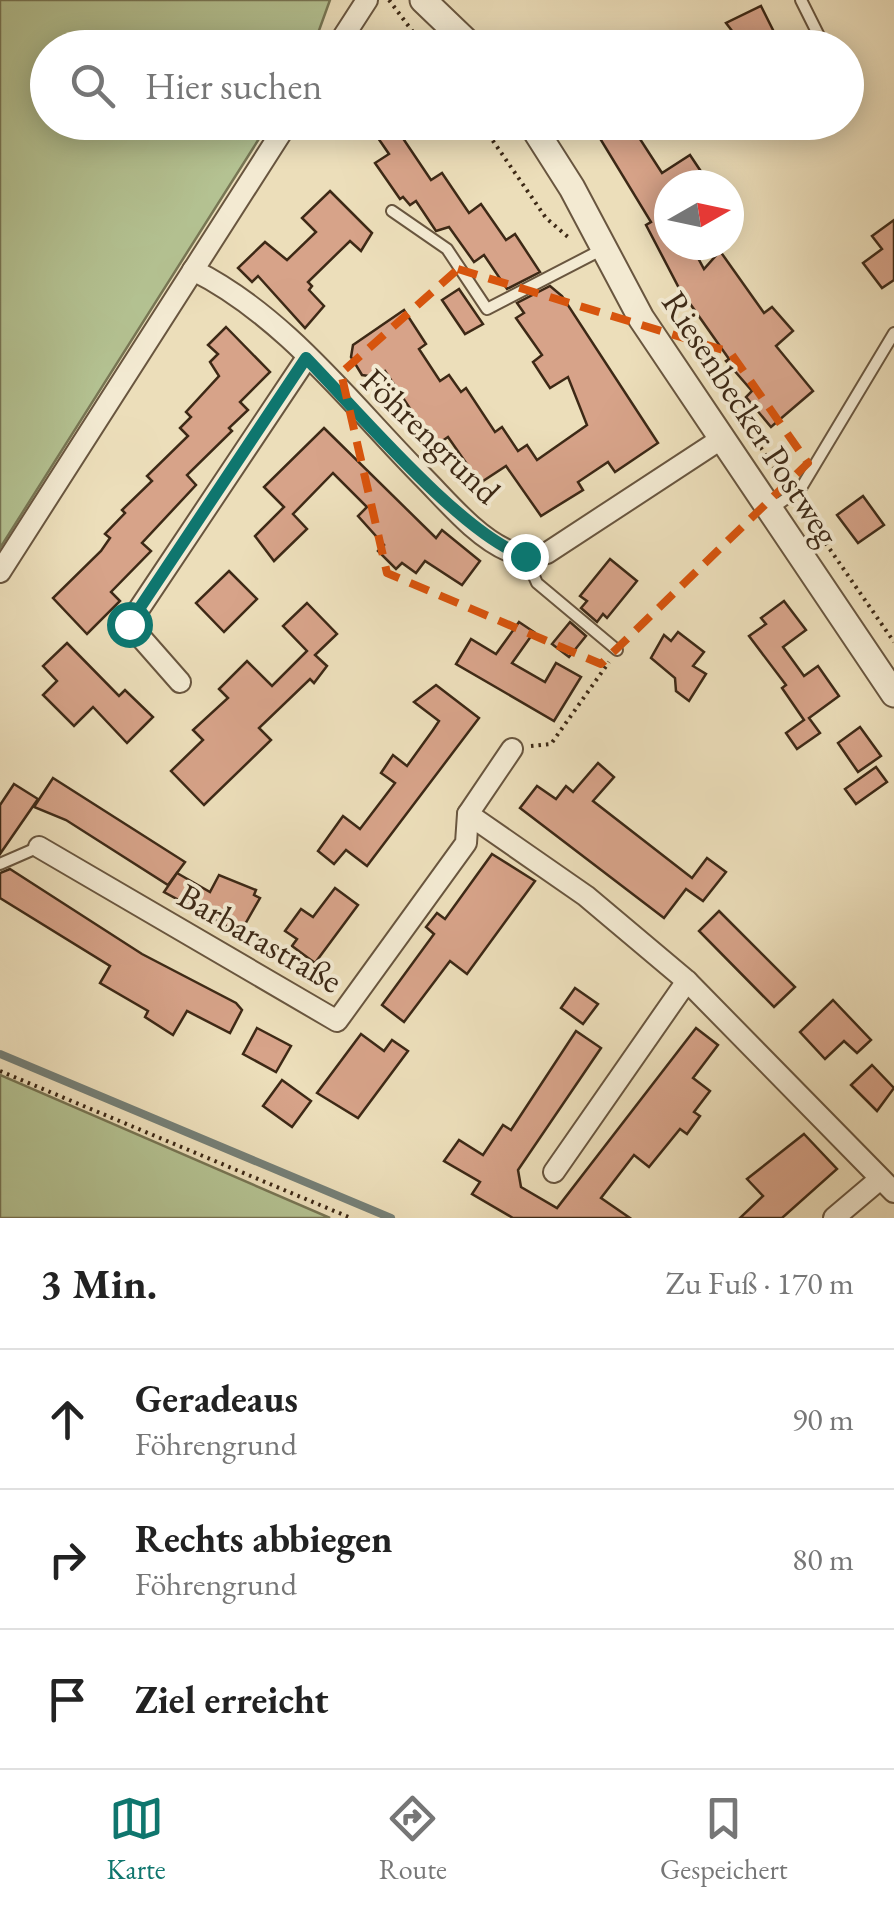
<!DOCTYPE html>
<html lang="de">
<meta charset="utf-8">
<style>
:root{--surface:#fff;--page:#f6f6f6;--text:#222;--muted:#767676;--line:#e0e0e0;--accent:#0f766e}
body{margin:0;font-family:"EB Garamond",serif;background:var(--page);color:var(--text)}
.compass{position:absolute;left:654px;top:170px;width:90px;height:90px;border-radius:50%;background:var(--surface);box-shadow:0 5px 25px #0003;rotate:81deg}
.stop{position:absolute;width:30px;height:30px;margin:-22px;border:8px solid #0f766e;border-radius:50%;background:#fff}
.stop.end{background:#0f766e;border-color:#fff;box-shadow:0 2px 10px #0008}
.list{margin:0;padding:0;list-style:none}
h2{display:flex;justify-content:space-between;align-items:center;height:130px;margin:0;padding:0 40px;font-size:42px}
h2 small{font-size:32px;font-weight:400;color:var(--muted)}
.list li{display:grid;grid-template-columns:65px 1fr auto;gap:30px;align-items:center;box-sizing:border-box;height:140px;padding:0 40px;border-top:2px solid var(--line)}
.list b{display:block;font-size:38px;white-space:nowrap}
.list p{margin:0;font-size:32px;white-space:nowrap;color:var(--muted)}
.list em{font-size:32px;font-style:normal;color:var(--muted)}
.icon{flex:none;width:55px;height:55px;fill:none;stroke:currentColor;stroke-width:2;stroke-linecap:round;stroke-linejoin:round}
.map{position:relative;flex:none;width:894px;height:1218px;overflow:hidden}
.search{position:absolute;background:var(--surface);box-shadow:0 5px 25px #0003;left:30px;right:30px;top:30px;height:110px;display:flex;align-items:center;gap:25px;box-sizing:border-box;padding:0 35px;border-radius:55px;color:var(--muted);font-size:38px}
.sheet{height:550px;background:var(--surface)}
nav{display:flex;justify-content:space-around;align-items:center;box-sizing:border-box;height:140px;border-top:2px solid var(--line);background:var(--surface);font-size:28px;color:var(--muted)}
nav a{display:grid;justify-items:center;gap:5px}
nav .on{color:var(--accent)}
.map>svg:first-child{display:block}
.green{fill:#b4c292;stroke:#787654;stroke-width:2.5}
.lines{fill:none;stroke-linecap:round;stroke-linejoin:round}
.stream{stroke:#768077;stroke-width:8}
.building{fill:#d7a389;stroke:#3d2916;stroke-width:2.5}
.service-casing{stroke:#69563f;stroke-width:14}
.minor-casing{stroke:#69563f;stroke-width:24}
.tertiary-casing{stroke:#69563f;stroke-width:29}
.path{stroke:#3d2916;stroke-width:4;stroke-dasharray:2.5 5;stroke-linecap:butt}
.service{stroke:#f3ead2;stroke-width:10}
.minor{stroke:#f3ead2;stroke-width:20}
.tertiary{stroke:#f3ead2;stroke-width:25}
.route{stroke:#0f766e;stroke-width:12}
.marked{fill:none;stroke:#d7540d;stroke-width:8;stroke-dasharray:20 12;stroke-linejoin:round}
.labels{text-anchor:middle;stroke-width:8;stroke-linejoin:round;paint-order:stroke}
.street-label{font-size:35px;fill:#3d2916;stroke:#f3ead2}
</style>
<div class="map">
<svg width="894" height="1218" viewBox="0 0 894 1218">
<rect width="100%" height="100%" fill="#ecdeba"/>
<filter id="stains"><feTurbulence type="fractalNoise" baseFrequency=".002" numOctaves="4"/><feColorMatrix values="0 0 0 0 .2 0 0 0 0 .09 0 0 0 0 .02 0 0 0 .5 -.17"/></filter>
<radialGradient id="worn" r=".72"><stop offset=".6" stop-color="#630" stop-opacity="0"/><stop offset="1" stop-color="#630" stop-opacity=".3"/></radialGradient>
<g class="green">
<polygon points="0,0 330,0 313,47 48,48 48,122 269,123 0,548"/>
<polygon points="0,1075 330,1218 0,1218"/>
</g>
<g class="lines">
<polyline class="stream" points="0,1054 391,1218"/>
</g>
<g class="building">
<polygon points="761,6 782,48 745,48 726,23"/>
<polygon points="367,122 392,122 431,180 442,173 469,213 481,204 506,240 515,234 540,272 507,289 484,255 474,262 449,227 436,231 416,201 410,205 403,197 400,199 375,163 389,154"/>
<polygon points="590,122 629,122 662,173 690,155 702,173 683,185 669,185 669,245 691,245 704,269 720,251 764,313 772,307 793,331 776,346 813,391 771,427 746,397 752,391 726,361 729,359 679,288 646,225 651,222"/>
<polygon points="330,191 372,233 361,251 350,241 308,282 312,286 309,290 324,306 305,328 258,276 252,282 238,268 265,242 287,260 316,232 302,218"/>
<polygon points="894,220 894,280 882,288 863,263 882,249 872,236"/>
<polygon points="550,286 562,296 658,443 615,472 608,462 578,482 583,490 541,516 506,466 480,483 448,437 435,446 385,371 376,377 362,375 351,357 353,345 404,310 426,344 419,349 440,381 449,375 461,392 466,388 495,432 502,427 518,451 527,445 537,460 587,425 568,377 550,388 533,362 542,355 516,318 524,313 517,303"/>
<polygon points="459,289 483,324 465,334 442,300"/>
<polygon points="226,327 270,372 240,402 248,410 229,428 232,431 187,475 196,485 142,543 151,551 111,592 120,601 87,634 53,598 101,551 110,538 105,534 125,513 122,510 152,481 147,476 188,436 180,428 191,417 186,412 219,376 210,362 218,354 208,345"/>
<polygon points="324,428 436,538 442,530 480,561 462,585 425,561 416,573 402,563 396,569 378,551 384,545 358,516 367,507 333,473 293,514 307,529 274,561 255,536 284,507 264,487"/>
<polygon points="863,496 884,525 858,543 837,515"/>
<polygon points="610,559 637,581 607,618 603,614 597,622 581,608 587,601 580,596"/>
<polygon points="229,571 257,599 224,632 196,603"/>
<polygon points="784,601 806,630 783,647 804,676 818,666 839,696 809,718 820,733 797,749 786,733 804,720 782,688 786,685 749,636 766,624 761,618"/>
<polygon points="307,603 337,634 315,655 327,666 314,683 310,679 259,728 271,740 204,805 171,771 203,740 193,730 228,698 219,689 247,661 272,686 307,651 283,626"/>
<polygon points="519,622 534,632 512,663 545,682 556,663 581,677 554,721 456,664 471,639 496,654"/>
<polygon points="570,622 586,636 569,657 552,644"/>
<polygon points="678,632 704,652 693,666 706,674 689,701 676,691 675,678 651,658 664,635 671,641"/>
<polygon points="67,643 119,696 125,690 153,717 127,743 93,707 74,726 43,695 57,681 43,666"/>
<polygon points="436,685 479,718 367,866 346,850 334,864 318,851 343,816 360,829 395,783 381,773 393,755 407,766 433,730 439,721 414,702"/>
<polygon points="860,727 881,756 858,772 838,743"/>
<polygon points="598,763 614,777 593,801 692,878 707,858 726,872 703,901 686,889 664,918 520,808 537,786 556,799 566,786 573,792"/>
<polygon points="876,767 887,782 856,804 845,789"/>
<polygon points="53,778 185,862 168,885 66,820 34,807"/>
<polygon points="14,784 38,799 0,854 0,805"/>
<polygon points="492,854 535,881 467,974 450,961 404,1022 382,1005 434,934 426,927 437,913 445,919"/>
<polygon points="10,869 142,954 236,1003 242,1010 230,1033 187,1011 173,1035 145,1017 148,1011 100,983 110,966 0,898 0,873"/>
<polygon points="177,873 210,892 219,875 256,890 254,895 260,898 240,933 164,892"/>
<polygon points="335,888 358,905 315,963 292,946 297,939 285,931 301,909 313,917"/>
<polygon points="719,911 795,987 774,1007 699,931"/>
<polygon points="575,988 598,1004 583,1024 561,1008"/>
<polygon points="833,1000 871,1040 857,1053 844,1041 825,1059 800,1032"/>
<polygon points="257,1028 291,1046 276,1072 243,1054"/>
<polygon points="696,1028 718,1045 693,1078 710,1091 694,1112 700,1116 687,1134 680,1129 649,1167 634,1155 601,1198 630,1218 513,1218 472,1194 480,1182 444,1161 459,1140 483,1155 503,1125 511,1130 576,1031 601,1048 518,1170 521,1187 557,1208"/>
<polygon points="361,1034 384,1051 392,1040 408,1051 358,1118 317,1093"/>
<polygon points="872,1065 894,1088 877,1111 851,1085"/>
<polygon points="282,1080 311,1101 292,1127 263,1106"/>
<polygon points="804,1134 837,1169 782,1218 740,1218 763,1196 747,1179"/>
</g>
<g class="lines">
<g class="service-casing">
<g id="service">
<polyline points="801,0 825,48"/>
<polyline points="392,211 447,249 487,309 603,249"/>
<polyline points="773,508 801,488 894,333"/>
<polyline points="525,556 537,583 617,650"/>
<polyline points="0,864 39,847"/>
</g>
</g>
<g class="minor-casing">
<g id="minor">
<polyline points="336,48 367,0"/>
<path d="M193,270C284,315 351,404 422,476C447,501 476,537 509,551C523,557 533,555 547,553L721,439"/>
<polyline points="0,572 288,122"/>
<polyline points="180,682 129,624 306,359"/>
<polyline points="512,749 468,814 586,896 687,981 894,1192"/>
<polyline points="39,847 337,1021 466,843 468,814"/>
<polyline points="554,1172 687,981"/>
<polyline points="834,1218 880,1179"/>
</g>
</g>
<g class="tertiary-casing">
<g id="tertiary">
<polyline points="423,0 473,48"/>
<polyline points="530,122 572,188 641,318 894,694"/>
</g>
</g>
<g class="path">
<polyline points="389,0 425,48"/>
<polyline points="480,122 546,218 568,237"/>
<polyline points="727,398 784,482"/>
<polyline points="800,506 894,642"/>
<polyline points="531,746 551,744 609,662"/>
<polyline points="0,1071 351,1218"/>
</g>
<use href="#service" class="service"/>
<use href="#minor" class="minor"/>
<use href="#tertiary" class="tertiary"/>
</g>
<g class="lines">
<path class="route" d="M129,624L306,358C356,409 463,536 525,556"/>
</g>
<path class="marked" d="M458,269L730,352L808,463L601,664L387,573L341,373Z"/>
<g class="labels">
<g class="street-label">
<text transform="translate(751 418) rotate(57)" y="12">Riesenbecker Postweg</text>
<text transform="translate(431 436) rotate(44)" y="12">Föhrengrund</text>
<text transform="translate(260 938) rotate(30)" y="12">Barbarastraße</text>
</g>
</g>
<rect width="100%" height="100%" filter="url(#stains)"/>
<rect width="100%" height="100%" fill="url(#worn)"/>
</svg>
<svg class="compass" viewBox="-18 -18 36 36"><path d="M0-13l5 13h-10z" fill="#e53935"/><path d="M0 13l5-13h-10z" fill="#767676"/></svg>
<div class="stop" style="left:129px;top:624px"></div>
<div class="stop end" style="left:525px;top:556px"></div>
<div class="search"><svg class="icon" aria-label="search" viewBox="0 0 24 24"><circle cx="10" cy="10" r="6"/><path d="M15 15l6 6"/></svg>Hier suchen</div>
</div>
<section class="sheet">
<h2>3 Min.<small>Zu Fuß · 170 m</small></h2>
<ul class="list">
<li><svg class="icon" aria-label="ahead" viewBox="0 0 24 24"><path d="M12 20V5M6 11l6-6 6 6"/></svg><div><b>Geradeaus</b><p>Föhrengrund</p></div><em>90 m</em></li>
<li><svg class="icon" aria-label="right" viewBox="0 0 24 24"><path d="M7 20v-9h11M14 6l5 5-5 5"/></svg><div><b>Rechts abbiegen</b><p>Föhrengrund</p></div><em>80 m</em></li>
<li><svg class="icon" aria-label="arrive" viewBox="0 0 24 24"><path d="M6 21V4h12l-3 4 3 4H6"/></svg><div><b>Ziel erreicht</b></div></li>
</ul>
</section>
<nav>
<a class="on"><svg class="icon" aria-label="map" viewBox="0 0 24 24"><path d="M3 6l6-2 6 2 6-2v14l-6 2-6-2-6 2zM9 4v14M15 6v14"/></svg>Karte</a>
<a><svg class="icon" aria-label="directions" viewBox="0 0 24 24"><path d="M12 3l9 9-9 9-9-9zM9 14v-3h6M13 9l2 2-2 2"/></svg>Route</a>
<a><svg class="icon" aria-label="saved" viewBox="0 0 24 24"><path d="M7 4h10v16l-5-4-5 4z"/></svg>Gespeichert</a>
</nav>
